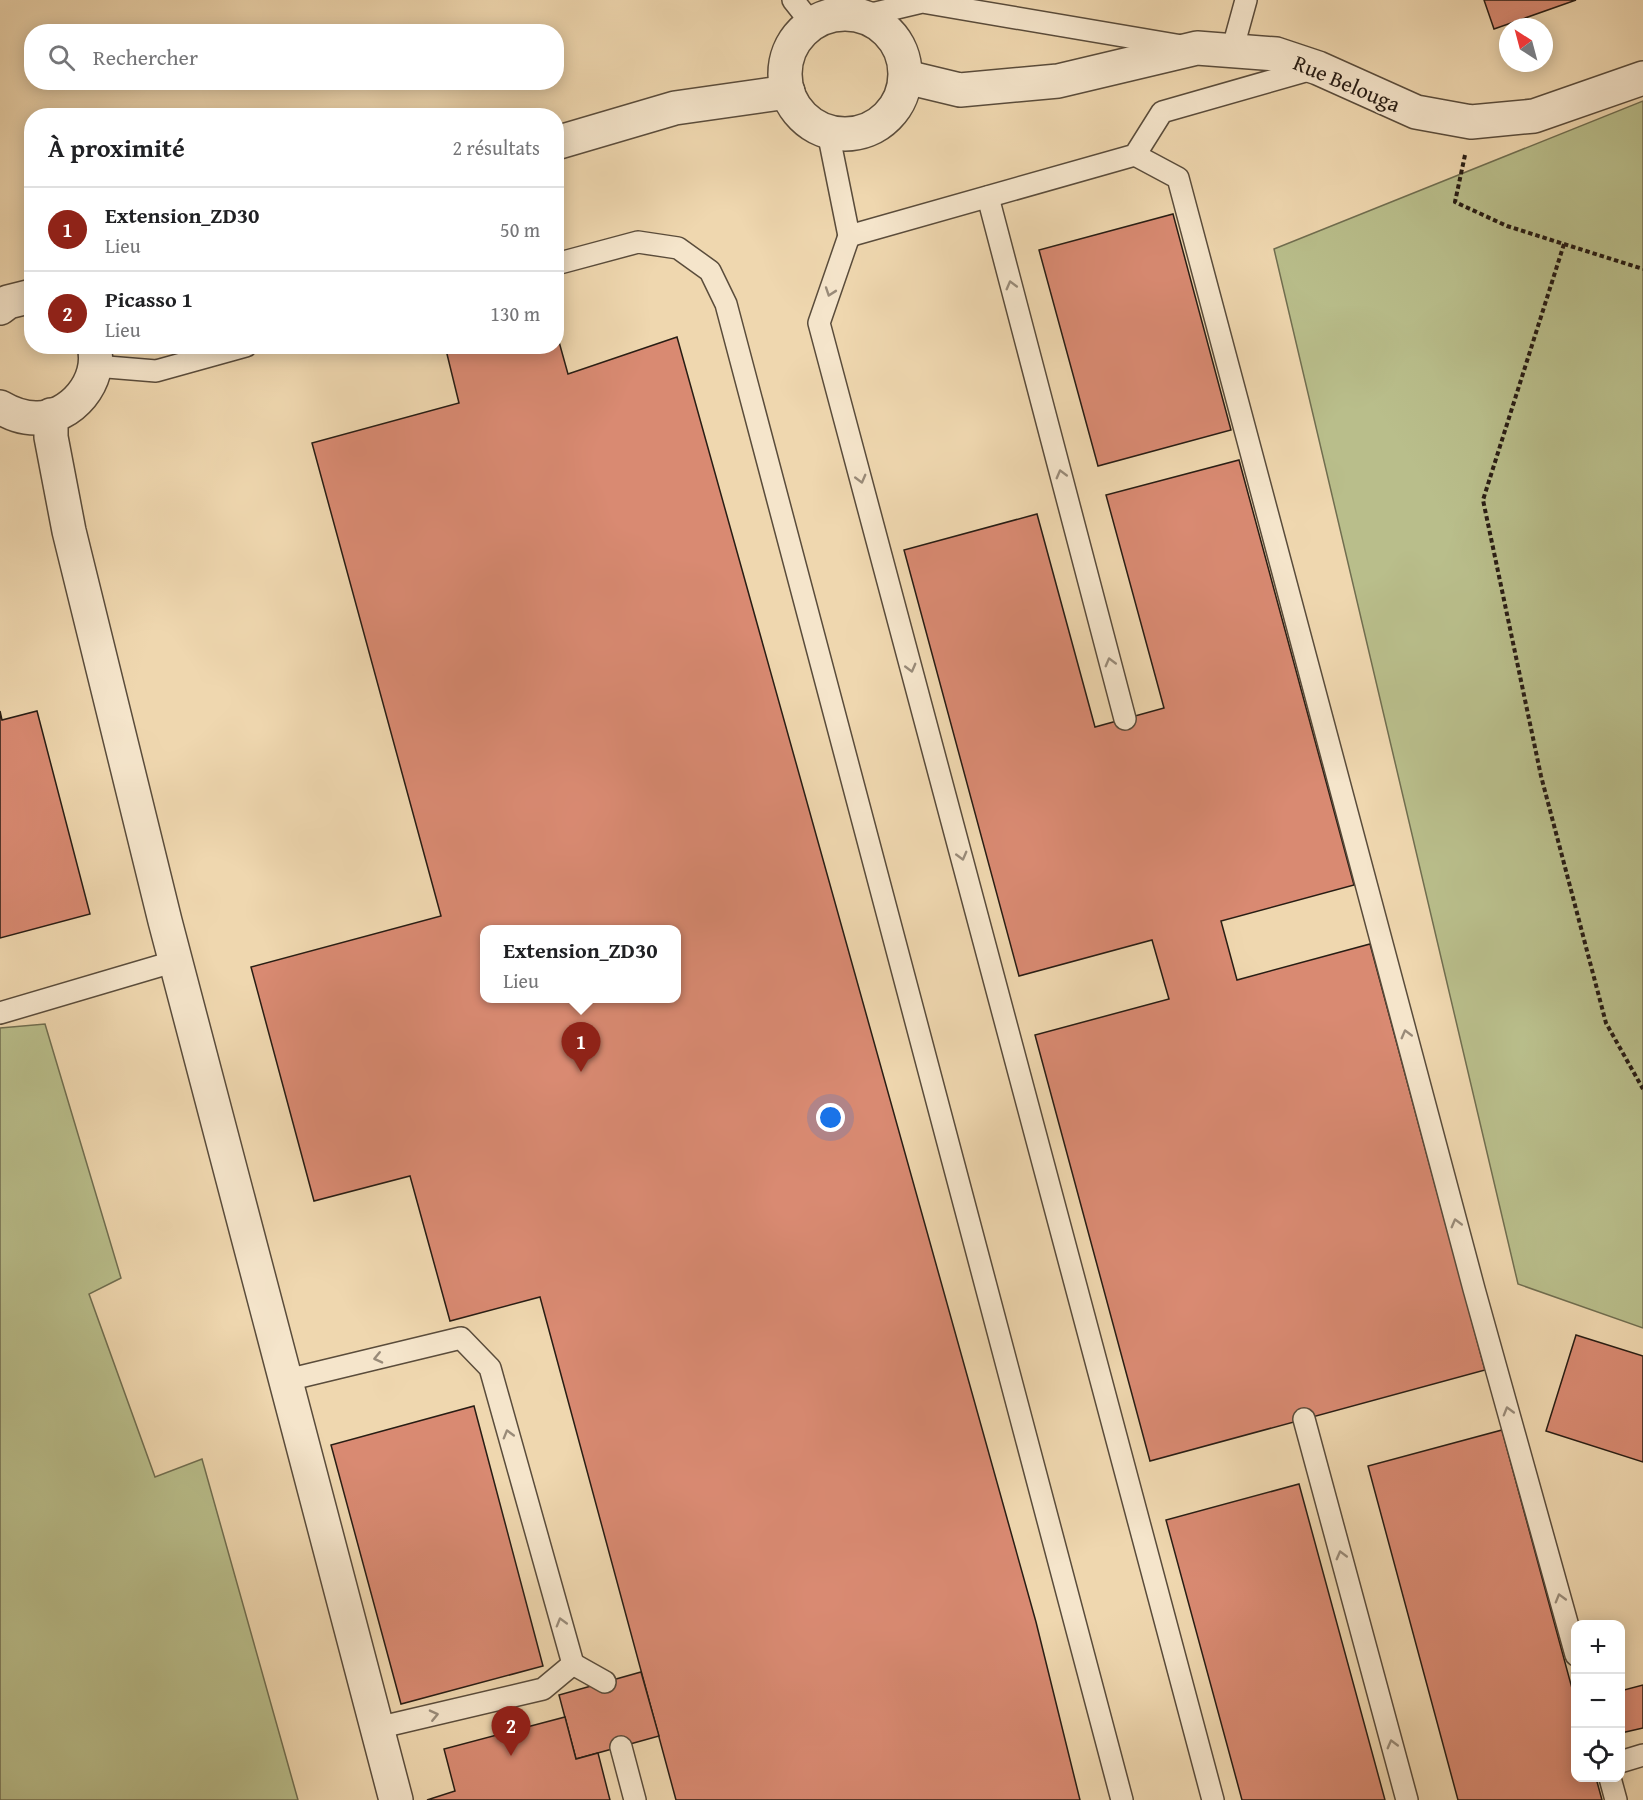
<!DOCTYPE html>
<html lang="fr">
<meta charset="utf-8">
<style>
:root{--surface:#fff;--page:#f6f6f6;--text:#202124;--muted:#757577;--line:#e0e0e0;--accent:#8f2418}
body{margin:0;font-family:"Gentium Book Plus",serif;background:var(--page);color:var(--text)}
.controls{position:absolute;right:18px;bottom:18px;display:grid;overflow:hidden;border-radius:12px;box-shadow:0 3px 15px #0003}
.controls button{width:54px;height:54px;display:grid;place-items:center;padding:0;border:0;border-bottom:2px solid var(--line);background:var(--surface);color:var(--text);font:30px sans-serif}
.compass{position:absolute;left:1499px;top:18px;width:54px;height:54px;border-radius:50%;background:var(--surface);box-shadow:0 3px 15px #0003;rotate:324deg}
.you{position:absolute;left:831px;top:1118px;width:21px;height:21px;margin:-15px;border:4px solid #fff;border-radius:50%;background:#1a73e8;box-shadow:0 0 0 9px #1a73e833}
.badge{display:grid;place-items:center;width:39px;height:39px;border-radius:50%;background:var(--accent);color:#fff;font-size:20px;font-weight:700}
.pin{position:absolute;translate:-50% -50px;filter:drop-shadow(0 2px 3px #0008)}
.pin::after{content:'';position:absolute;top:32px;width:21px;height:18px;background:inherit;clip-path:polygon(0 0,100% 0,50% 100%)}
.popup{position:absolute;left:480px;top:925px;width:201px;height:78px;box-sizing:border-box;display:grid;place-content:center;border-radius:12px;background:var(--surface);filter:drop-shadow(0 2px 4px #0005);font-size:20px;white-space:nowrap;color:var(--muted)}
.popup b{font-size:22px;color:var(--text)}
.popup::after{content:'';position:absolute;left:50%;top:100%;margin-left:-12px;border:12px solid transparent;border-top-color:var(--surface)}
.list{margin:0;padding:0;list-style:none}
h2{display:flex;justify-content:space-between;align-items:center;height:78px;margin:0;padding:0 24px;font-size:26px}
h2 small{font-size:20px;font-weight:400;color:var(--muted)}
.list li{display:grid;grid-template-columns:39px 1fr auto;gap:18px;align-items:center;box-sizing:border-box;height:84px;padding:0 24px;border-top:2px solid var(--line)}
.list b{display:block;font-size:22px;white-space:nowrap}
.list p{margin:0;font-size:20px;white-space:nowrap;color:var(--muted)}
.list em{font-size:20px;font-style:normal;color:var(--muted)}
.icon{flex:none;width:33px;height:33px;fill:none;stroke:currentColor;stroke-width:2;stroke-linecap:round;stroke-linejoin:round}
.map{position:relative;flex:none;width:1643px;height:1800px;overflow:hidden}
.search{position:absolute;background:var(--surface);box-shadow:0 3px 15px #0003;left:24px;top:24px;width:540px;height:66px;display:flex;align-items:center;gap:15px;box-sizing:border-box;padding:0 21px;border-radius:24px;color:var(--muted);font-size:22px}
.panel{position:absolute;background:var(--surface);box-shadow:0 3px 15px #0003;left:24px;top:108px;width:540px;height:246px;border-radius:24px}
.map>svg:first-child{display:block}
.green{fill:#b9be8b;stroke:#706e50;stroke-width:1.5}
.building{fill:#d98a72;stroke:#281d14;stroke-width:1.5;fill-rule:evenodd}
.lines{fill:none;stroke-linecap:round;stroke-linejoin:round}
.service-casing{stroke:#5a4c3b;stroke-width:24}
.minor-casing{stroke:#5a4c3b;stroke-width:36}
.path{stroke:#281d14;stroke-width:4;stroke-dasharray:4.5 3;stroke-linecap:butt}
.service{stroke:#f5e5cb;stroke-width:21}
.minor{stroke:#f5e5cb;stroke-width:33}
.oneway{stroke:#998b79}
.labels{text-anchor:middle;stroke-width:4.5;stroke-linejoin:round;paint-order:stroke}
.street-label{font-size:22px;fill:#281d14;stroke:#f5e5cb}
</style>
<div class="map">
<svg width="1643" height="1800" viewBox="0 0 1643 1800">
<rect width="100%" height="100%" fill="#efd7af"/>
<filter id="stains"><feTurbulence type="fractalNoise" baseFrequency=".00333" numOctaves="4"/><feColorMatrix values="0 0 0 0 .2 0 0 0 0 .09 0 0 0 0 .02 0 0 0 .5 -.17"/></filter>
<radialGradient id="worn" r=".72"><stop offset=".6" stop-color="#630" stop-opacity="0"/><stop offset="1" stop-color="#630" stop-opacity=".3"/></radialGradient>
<g class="green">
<polygon points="1643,101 1643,1328 1518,1284 1274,249"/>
<polygon points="45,1024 121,1278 89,1294 155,1477 202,1459 298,1800 0,1800 0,1028"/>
</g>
<g class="building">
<polygon points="1484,0 1576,0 1494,29"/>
<polygon points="1173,214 1231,430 1098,466 1039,250"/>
<path d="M556,331L568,374L677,337L1036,1622L1080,1800H676L540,1297L450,1321L410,1176L314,1201L251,967L441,916L312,443L459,403L446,350L459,346H556ZM485,930H677V998H485Z"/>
<polygon points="1239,460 1354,885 1221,921 1237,980 1370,944 1485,1370 1150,1461 1035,1035 1169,999 1152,940 1019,976 904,550 1037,514 1095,727 1164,708 1106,495"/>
<polygon points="0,711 2,720 37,711 90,914 0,938"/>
<polygon points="1576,1335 1643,1356 1643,1462 1546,1431"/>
<polygon points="474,1406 543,1666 401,1704 331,1445"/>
<polygon points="1502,1430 1576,1703 1576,1778 1596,1778 1602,1800 1458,1800 1368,1466"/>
<polygon points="1299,1484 1385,1800 1242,1800 1166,1520"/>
<polygon points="641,1672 659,1736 576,1759 559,1695"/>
<polygon points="1643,1685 1643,1728 1621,1733 1620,1691"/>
<polygon points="565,1717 576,1759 598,1753 610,1800 427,1800 455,1791 444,1749"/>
</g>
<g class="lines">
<g class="service-casing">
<g id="service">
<polyline points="793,0 812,24"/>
<polyline points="863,16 922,2 1182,46"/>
<polyline points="1232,51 1246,0"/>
<polyline points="828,132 849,236 1135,155 1162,112 1316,68"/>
<polyline points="1135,155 1178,178 1474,1289 1576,1655"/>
<polyline points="988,197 1125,719"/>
<polyline points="849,236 819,323 1213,1800"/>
<polyline points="556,264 638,242 678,248 710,271 726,304 1122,1800"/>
<polyline points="95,366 156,371 246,346"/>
<polyline points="0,1013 176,961"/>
<polyline points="287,1380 461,1338 490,1368 573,1664 543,1689 377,1728"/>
<polyline points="1304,1419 1407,1800"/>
<polyline points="573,1664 605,1682"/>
<polyline points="621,1747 635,1800"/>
<polyline points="1620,1762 1643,1755"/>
<polyline points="1610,1778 1616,1800"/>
</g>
</g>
<g class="minor-casing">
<g id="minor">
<circle cx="845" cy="74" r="60"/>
<polyline points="906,77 960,90 1058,81 1197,48 1276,54 1318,68 1416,112 1471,122 1534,116 1643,78"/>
<polyline points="556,143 675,108 788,92"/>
<polyline points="0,308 8,302 32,296"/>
<path d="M0,407C12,414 22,418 36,418C71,419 103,381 94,346"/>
<polyline points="51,415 51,437 69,531 165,921 396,1800"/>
</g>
</g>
<g class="path">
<polyline points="1465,155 1455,202 1507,226 1643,269"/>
<polyline points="1564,244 1483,500 1541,776 1606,1023 1643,1089"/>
</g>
<use href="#service" class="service"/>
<use href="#minor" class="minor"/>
</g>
<defs><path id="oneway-chevron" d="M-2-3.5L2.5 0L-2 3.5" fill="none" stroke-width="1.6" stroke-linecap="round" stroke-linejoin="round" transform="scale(1.5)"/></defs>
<g class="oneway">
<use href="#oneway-chevron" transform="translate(1011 285) rotate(-105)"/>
<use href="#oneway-chevron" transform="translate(830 292) rotate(109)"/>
<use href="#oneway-chevron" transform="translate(1061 474) rotate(-105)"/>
<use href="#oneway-chevron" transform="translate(861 479) rotate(75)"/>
<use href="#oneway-chevron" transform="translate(1110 662) rotate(-105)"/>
<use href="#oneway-chevron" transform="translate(911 668) rotate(75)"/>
<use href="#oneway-chevron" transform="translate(962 856) rotate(75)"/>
<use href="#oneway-chevron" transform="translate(1406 1034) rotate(-105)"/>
<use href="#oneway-chevron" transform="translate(1456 1223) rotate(-105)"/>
<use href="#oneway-chevron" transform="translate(378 1358) rotate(167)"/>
<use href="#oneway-chevron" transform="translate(1508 1411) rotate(-106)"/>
<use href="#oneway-chevron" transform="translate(508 1434) rotate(-106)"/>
<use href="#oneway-chevron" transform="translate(1341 1555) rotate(-105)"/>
<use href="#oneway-chevron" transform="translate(1560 1598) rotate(-106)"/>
<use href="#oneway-chevron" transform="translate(561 1622) rotate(-106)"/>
<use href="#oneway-chevron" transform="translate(434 1715) rotate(-13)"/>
<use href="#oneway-chevron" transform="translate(1392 1744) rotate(-105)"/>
</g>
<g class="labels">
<g class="street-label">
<text transform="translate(1347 83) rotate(23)" y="8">Rue Belouga</text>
</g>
</g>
<rect width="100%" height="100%" filter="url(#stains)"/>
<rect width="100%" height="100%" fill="url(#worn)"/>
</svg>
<div class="controls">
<button>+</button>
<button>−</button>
<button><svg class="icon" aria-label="locate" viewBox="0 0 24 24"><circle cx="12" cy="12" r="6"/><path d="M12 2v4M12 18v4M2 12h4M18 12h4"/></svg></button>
</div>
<svg class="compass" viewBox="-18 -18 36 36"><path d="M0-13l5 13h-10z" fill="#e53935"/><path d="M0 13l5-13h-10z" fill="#757577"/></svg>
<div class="you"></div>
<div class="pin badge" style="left:581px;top:1072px">1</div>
<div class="popup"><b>Extension_ZD30</b>Lieu</div>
<div class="pin badge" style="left:511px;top:1756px">2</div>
<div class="search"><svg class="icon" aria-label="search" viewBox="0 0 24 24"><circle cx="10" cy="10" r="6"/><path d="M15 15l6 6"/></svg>Rechercher</div>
<section class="panel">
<h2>À proximité<small>2 résultats</small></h2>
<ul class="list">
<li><span class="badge">1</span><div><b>Extension_ZD30</b><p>Lieu</p></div><em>50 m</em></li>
<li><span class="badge">2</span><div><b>Picasso 1</b><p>Lieu</p></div><em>130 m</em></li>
</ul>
</section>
</div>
